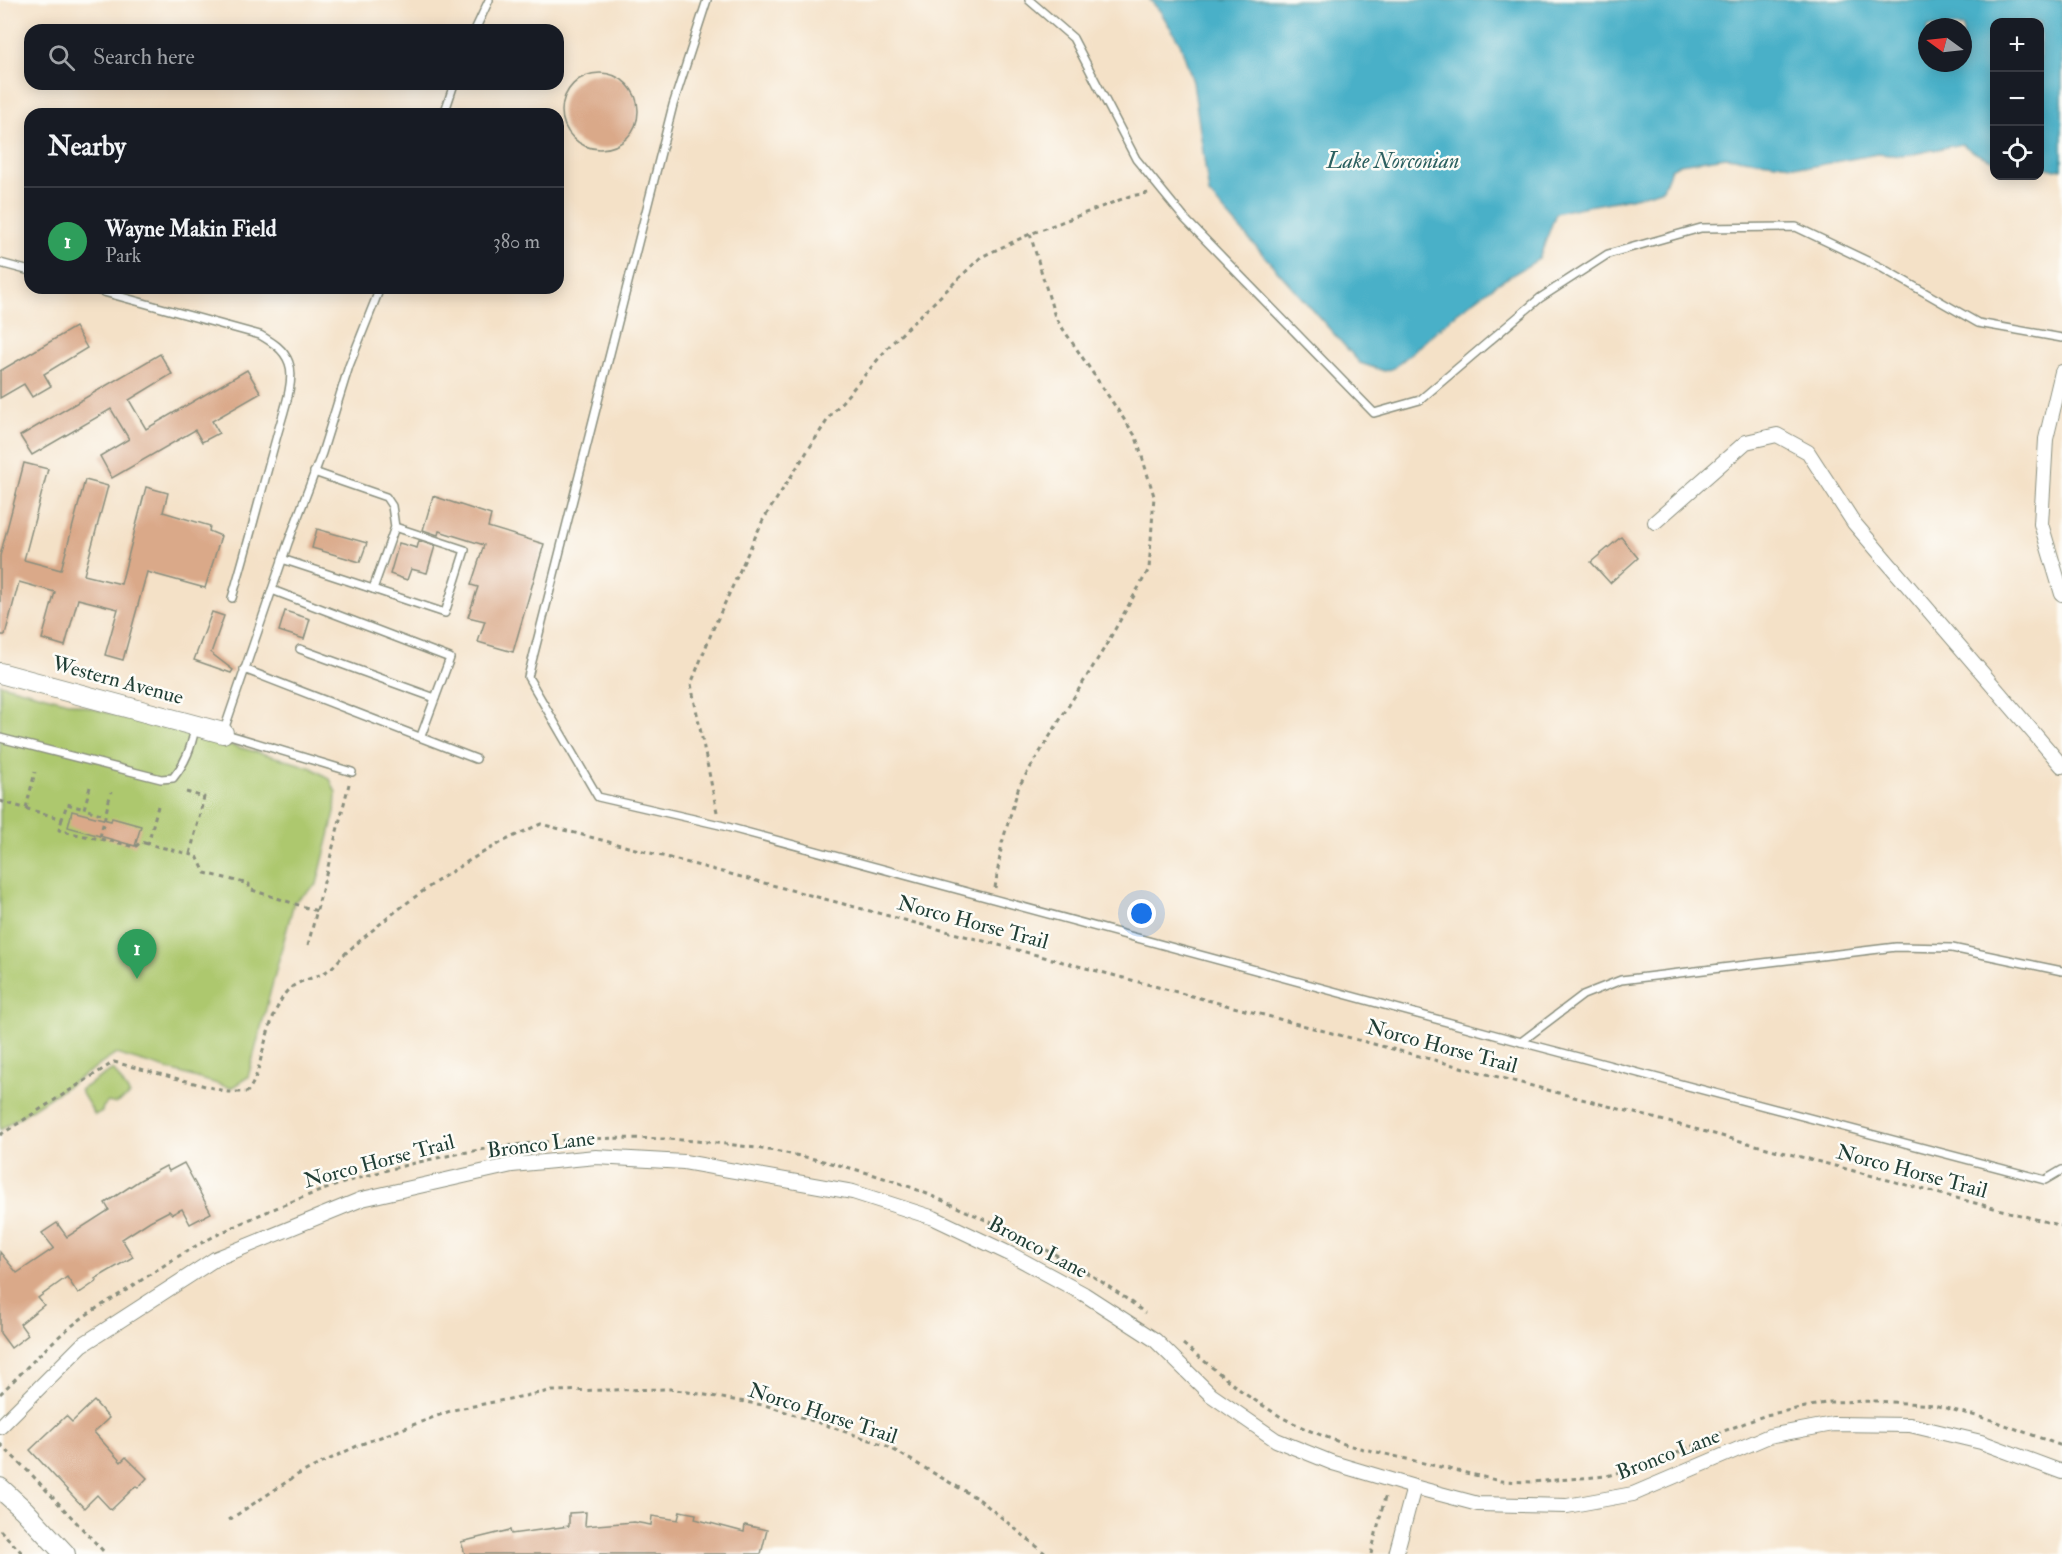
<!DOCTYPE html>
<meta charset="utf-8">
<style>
:root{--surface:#171b24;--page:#242831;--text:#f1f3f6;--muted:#9ea1a6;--line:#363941;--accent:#db2777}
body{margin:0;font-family:"IM FELL Double Pica",serif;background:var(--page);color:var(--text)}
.controls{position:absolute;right:18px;top:18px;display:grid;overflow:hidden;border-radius:12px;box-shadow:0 3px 15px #0003}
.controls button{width:54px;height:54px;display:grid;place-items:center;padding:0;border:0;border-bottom:2px solid var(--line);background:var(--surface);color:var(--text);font:30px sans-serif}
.compass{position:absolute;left:1918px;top:18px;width:54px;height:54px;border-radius:50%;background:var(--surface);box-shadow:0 3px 15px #0003;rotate:285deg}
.you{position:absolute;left:1142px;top:914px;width:21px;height:21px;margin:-15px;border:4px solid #fff;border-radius:50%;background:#1a73e8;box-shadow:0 0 0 9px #1a73e833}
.badge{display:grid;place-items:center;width:39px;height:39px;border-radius:50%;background:var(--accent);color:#fff;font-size:20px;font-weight:700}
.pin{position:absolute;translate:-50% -50px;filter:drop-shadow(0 2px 3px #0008)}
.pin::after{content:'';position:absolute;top:32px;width:21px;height:18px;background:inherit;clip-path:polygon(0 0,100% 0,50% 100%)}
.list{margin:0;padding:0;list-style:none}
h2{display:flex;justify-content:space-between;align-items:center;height:78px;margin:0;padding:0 24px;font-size:26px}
h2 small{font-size:20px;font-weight:400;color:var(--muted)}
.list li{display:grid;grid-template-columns:39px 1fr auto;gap:18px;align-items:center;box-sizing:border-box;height:108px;padding:0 24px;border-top:2px solid var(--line)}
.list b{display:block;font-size:22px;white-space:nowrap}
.list p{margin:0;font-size:20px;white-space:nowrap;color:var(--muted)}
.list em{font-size:20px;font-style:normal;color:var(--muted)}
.icon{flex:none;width:33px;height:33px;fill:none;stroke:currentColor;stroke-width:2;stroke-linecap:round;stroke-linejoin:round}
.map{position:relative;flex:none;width:2062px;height:1554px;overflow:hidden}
.search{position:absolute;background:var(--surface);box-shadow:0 3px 15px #0003;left:24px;top:24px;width:540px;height:66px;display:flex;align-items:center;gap:15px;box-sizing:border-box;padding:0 21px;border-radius:18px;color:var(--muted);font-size:22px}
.panel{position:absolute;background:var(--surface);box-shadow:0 3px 15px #0003;left:24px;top:108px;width:540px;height:186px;border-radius:18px}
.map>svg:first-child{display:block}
.green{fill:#adc86e;stroke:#668251;stroke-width:1.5}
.water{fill:#49b0c8;stroke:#34767e;stroke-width:1.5;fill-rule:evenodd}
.building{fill:#daa989}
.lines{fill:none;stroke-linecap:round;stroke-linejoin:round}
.lane-casing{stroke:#8a8f7e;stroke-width:10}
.street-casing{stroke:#8a8f7e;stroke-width:16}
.secondary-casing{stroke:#8a8f7e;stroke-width:22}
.path{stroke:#8a8f7e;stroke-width:3;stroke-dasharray:4.5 4.5;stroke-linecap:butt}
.lane{stroke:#fff;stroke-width:7}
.street{stroke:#fff;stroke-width:14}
.secondary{stroke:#fff;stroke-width:20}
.labels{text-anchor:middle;stroke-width:5;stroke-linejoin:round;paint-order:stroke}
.street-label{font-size:21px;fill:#1f3d34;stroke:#fdfcf7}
.water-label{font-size:22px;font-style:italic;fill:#2c6060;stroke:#fdfcf7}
</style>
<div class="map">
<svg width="2062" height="1554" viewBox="0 0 2062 1554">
<rect width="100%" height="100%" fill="#fdfcf7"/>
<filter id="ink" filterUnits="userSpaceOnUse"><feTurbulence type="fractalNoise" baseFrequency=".0167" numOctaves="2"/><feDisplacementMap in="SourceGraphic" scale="12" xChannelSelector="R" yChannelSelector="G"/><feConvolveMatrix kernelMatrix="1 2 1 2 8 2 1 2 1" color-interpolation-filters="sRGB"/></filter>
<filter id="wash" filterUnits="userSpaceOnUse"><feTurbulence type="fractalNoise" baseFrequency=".008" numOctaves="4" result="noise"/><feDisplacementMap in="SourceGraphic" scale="24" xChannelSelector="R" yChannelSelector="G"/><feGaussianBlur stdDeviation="1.35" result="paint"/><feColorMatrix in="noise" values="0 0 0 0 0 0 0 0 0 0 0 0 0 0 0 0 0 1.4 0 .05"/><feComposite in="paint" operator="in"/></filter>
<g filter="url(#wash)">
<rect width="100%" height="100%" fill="#f4e1c7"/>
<g class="green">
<polygon points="0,684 283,759 312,768 330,779 336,793 335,812 317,884 294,902 248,1077 231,1088 116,1054 0,1130"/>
<polygon points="113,1069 130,1095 116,1104 108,1102 103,1107 102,1111 95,1115 80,1090"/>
</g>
<path class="water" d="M1150,0H2062V169L2055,170L2040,166V22H1994V161L1973,152L1962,144L1904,156L1877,154L1809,167L1726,157L1680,164L1671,169L1663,189C1628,202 1591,203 1556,213L1539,259L1497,284L1457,313L1394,368L1384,371L1360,363L1209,194L1193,82L1180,43L1160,11ZM1927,27H1963V63H1927Z"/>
<g id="blocks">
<g class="building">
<circle cx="600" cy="111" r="38"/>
<polygon points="75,327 87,348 44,374 51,386 32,397 24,384 0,398 0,371"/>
<polygon points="160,354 172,374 129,400 146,429 247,370 261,393 212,421 219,433 202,442 195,430 112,478 100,456 129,439 111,409 32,455 20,436"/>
<polygon points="24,463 48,469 24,560 61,570 85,480 108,486 84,575 121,584 146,487 168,493 163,512 210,526 209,531 221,536 205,588 147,572 123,660 105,655 118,609 78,599 65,646 42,639 55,592 19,582 5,635 0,635 0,556"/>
<polygon points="433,496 491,515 488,527 544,544 513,652 478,642 485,621 468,617 478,587 471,585 484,545 439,531 438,535 423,530"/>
<polygon points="317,529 367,543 360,562 312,548"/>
<polygon points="1621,537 1638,558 1610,583 1591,562"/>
<polygon points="419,541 435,546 427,573 411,569 407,580 390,574 399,543 417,548"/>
<polygon points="285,611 310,619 304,639 279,631"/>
<polygon points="212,612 224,616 211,653 233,670 231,673 194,660"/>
<polygon points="72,811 111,821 112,818 141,826 135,846 68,827"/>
<polygon points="184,1163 211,1213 190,1224 182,1209 172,1214 169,1211 150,1221 122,1239 133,1257 95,1279 97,1281 78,1294 67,1277 38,1298 44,1305 20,1324 28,1335 11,1348 0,1333 0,1252 17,1273 54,1248 42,1233 57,1223 67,1237 109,1210 105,1203 140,1180 166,1166 169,1171"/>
<polygon points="94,1401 109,1418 94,1432 121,1462 126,1457 147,1478 138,1488 136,1486 111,1510 97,1495 84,1508 30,1450 66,1416 72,1422"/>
<polygon points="680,1511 696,1514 695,1519 744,1532 745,1525 767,1530 761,1554 465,1554 461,1542 510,1530 511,1534 569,1526 569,1513 586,1512 585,1526 634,1522 651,1525 652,1516 678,1520"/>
</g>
</g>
</g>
<g filter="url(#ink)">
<use href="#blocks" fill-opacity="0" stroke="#8a8f7e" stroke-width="1.5"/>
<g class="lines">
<g class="lane-casing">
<g id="lane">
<polyline points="707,0 673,105 528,677 598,797 720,825 1521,1042 2045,1180 2062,1170"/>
<polyline points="1029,0 1073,38 1136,159 1185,219 1374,413 1420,400 1540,298 1608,254 1701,228 1796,227 1882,268 1978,323 2062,338"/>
<polyline points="475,30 489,0"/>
<polyline points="444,114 454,84"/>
<polyline points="0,263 30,271"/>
<path d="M89,288L260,335C272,342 284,349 289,363C296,381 281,419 276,439C261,492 248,545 232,598"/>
<polyline points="314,472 386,497 392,506 395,527 465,550 445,613 373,589 395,527"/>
<polyline points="282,559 373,589"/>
<polyline points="272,590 450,658 421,736"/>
<polyline points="300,649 435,698"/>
<polyline points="244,669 476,759"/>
<path d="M0,738L161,779L173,778C186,762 191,748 195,728"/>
<polyline points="352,772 223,733 288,543 322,453 349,366 380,288"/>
<polyline points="1521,1042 1583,995 1621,980 1896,947 1952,948 2062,971"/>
</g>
</g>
<g class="street-casing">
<g id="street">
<polyline points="2062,372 2046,439 2041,524 2062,594"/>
<polyline points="1655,522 1746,442 1777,435 1808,452 1854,523 2062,766"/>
<polyline points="0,1427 82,1345 215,1259 362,1199 512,1165 596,1157 684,1162 853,1192 934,1218 1012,1255 1084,1294 1155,1340 1211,1395 1276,1440 1333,1463 1414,1487 1478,1504 1567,1506 1633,1494 1769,1436 1833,1424 1910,1425 1981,1442 2062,1472"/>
<polyline points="1396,1554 1414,1487"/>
</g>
</g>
<g class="secondary-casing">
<g id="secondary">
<polyline points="0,673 223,733"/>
<polyline points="0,1488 24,1510 65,1554"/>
</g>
</g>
<g class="path">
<polyline points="90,787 84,809 105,815"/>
<polyline points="186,792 204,797 190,854"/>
<polyline points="0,801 62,819 67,804 84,809"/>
<polyline points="158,806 148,844 197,856 205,873 249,884 249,889 317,911"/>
<polyline points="26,808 35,772"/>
<polyline points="717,812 691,684 713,629 763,520 830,416 891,344 981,257 1030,234 1130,196 1149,193"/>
<path d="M62,819L59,830C85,837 110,840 135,847L141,842L148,844"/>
<polyline points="100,837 111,792"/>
<polyline points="995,888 1002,843 1019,786 1105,647 1149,569 1154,496 1136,437 1055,317 1030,234"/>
<polyline points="308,945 349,784"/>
<path d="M0,1135L114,1062L228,1092H247C257,1080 259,1065 263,1050C268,1031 274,1011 284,995C295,978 318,980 331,968C337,963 341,957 347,952C405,901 469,854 541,824L2062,1226"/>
<polyline points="1183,1344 1245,1394 1281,1417 1308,1430 1347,1445 1500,1481 1531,1482 1607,1476 1673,1455 1724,1431 1766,1415 1830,1402 1877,1401 1934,1405 1992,1420 2062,1446"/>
<path d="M0,1394C24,1371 47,1345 73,1325C91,1310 112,1300 131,1287C157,1270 183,1252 211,1238C422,1130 677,1106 902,1184C927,1193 952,1205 977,1216C1036,1243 1095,1273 1145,1313"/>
<polyline points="0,1444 32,1475 106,1554"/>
<polyline points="229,1520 297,1475 359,1445 453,1410 550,1391 671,1389 768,1406 885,1445 980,1500 1046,1554"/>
<polyline points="0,1530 23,1554"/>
<polyline points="1371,1554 1386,1493"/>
</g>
<use href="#lane" class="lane"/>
<use href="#street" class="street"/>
<use href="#secondary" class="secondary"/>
</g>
</g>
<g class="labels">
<g class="street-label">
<text transform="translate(118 680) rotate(15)" y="7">Western Avenue</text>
<text transform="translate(973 922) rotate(15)" y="7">Norco Horse Trail</text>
<text transform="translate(1442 1046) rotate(15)" y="7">Norco Horse Trail</text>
<text transform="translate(541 1144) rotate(-7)" y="7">Bronco Lane</text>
<text transform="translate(379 1161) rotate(-15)" y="7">Norco Horse Trail</text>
<text transform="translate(1912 1171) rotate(15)" y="7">Norco Horse Trail</text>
<text transform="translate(1038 1247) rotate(28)" y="7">Bronco Lane</text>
<text transform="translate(823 1413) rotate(18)" y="7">Norco Horse Trail</text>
<text transform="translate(1668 1454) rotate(-21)" y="7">Bronco Lane</text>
</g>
<g class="water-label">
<text x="1393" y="168">Lake Norconian</text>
</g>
</g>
</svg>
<div class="controls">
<button>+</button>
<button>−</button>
<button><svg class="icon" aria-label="locate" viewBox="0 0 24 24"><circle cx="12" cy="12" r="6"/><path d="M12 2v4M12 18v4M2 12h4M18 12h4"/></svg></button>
</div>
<svg class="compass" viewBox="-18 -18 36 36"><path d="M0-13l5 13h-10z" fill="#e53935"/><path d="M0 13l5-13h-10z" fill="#9ea1a6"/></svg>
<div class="you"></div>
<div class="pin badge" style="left:137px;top:979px;background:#2e9e5b">1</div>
<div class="search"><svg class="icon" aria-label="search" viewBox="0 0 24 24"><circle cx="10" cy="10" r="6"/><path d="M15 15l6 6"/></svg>Search here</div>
<section class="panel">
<h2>Nearby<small></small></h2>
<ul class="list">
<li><span class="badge" style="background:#2e9e5b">1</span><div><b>Wayne Makin Field</b><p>Park</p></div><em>380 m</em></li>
</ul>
</section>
</div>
